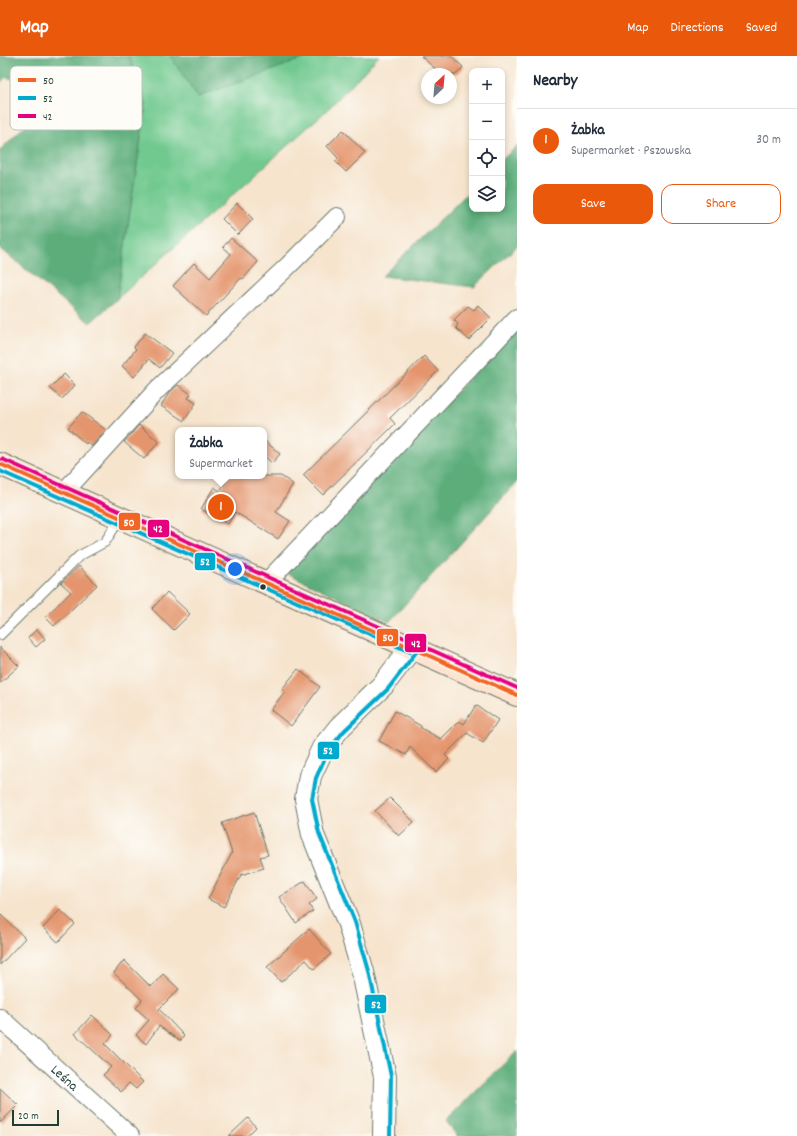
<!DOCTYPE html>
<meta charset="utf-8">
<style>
:root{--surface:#fff;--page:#f6f6f7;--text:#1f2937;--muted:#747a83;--line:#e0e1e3;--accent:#ea580c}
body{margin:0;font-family:Dekko,sans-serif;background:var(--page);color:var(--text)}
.controls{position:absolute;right:12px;top:12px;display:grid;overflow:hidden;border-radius:8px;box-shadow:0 2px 6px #0003}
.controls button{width:36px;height:36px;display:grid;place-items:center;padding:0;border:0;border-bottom:1px solid var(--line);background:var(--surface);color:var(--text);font:20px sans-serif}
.compass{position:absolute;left:421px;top:12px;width:36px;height:36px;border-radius:50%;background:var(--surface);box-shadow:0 2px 6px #0003;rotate:26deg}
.scale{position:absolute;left:12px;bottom:10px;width:47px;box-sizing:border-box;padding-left:4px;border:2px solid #1f3d34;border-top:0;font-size:11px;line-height:14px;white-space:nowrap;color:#1f3d34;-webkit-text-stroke:3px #fdfcf7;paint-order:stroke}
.you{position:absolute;left:235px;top:513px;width:14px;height:14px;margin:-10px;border:3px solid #fff;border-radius:50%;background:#1a73e8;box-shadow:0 0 0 6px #1a73e833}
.badge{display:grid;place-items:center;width:26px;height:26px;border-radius:50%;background:var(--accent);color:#fff;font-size:13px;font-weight:700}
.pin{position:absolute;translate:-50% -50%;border:2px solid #fff;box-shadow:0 1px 4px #0006}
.popup{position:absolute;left:175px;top:371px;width:92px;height:52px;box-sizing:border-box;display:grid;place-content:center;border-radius:8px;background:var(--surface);filter:drop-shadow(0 1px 3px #0005);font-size:13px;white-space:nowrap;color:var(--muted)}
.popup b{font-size:15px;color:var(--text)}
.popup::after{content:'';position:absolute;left:50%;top:100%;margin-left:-8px;border:8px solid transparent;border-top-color:var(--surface)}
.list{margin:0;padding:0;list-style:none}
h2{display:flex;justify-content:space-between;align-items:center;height:52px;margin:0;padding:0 16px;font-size:17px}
h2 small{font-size:13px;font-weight:400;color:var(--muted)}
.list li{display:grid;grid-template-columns:26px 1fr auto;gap:12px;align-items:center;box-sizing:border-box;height:64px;padding:0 16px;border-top:1px solid var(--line)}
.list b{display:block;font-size:15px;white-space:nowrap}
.list p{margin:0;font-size:13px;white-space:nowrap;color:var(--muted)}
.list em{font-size:13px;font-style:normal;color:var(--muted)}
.actions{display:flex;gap:8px;padding:12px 16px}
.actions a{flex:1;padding:9px 0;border:1px solid var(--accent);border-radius:12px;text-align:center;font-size:14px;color:var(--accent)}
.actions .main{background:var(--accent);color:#fff}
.icon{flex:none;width:22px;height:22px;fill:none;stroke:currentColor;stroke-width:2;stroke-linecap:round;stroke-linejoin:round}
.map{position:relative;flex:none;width:517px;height:1080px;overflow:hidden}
header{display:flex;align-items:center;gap:24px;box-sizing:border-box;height:56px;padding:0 20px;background:var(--accent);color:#fff}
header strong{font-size:19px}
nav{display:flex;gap:22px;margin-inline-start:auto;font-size:14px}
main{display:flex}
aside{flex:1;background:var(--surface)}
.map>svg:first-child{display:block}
.green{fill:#71c98f;stroke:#488362}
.forest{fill:#5cad7a;stroke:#3e7557}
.building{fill:#e4956d}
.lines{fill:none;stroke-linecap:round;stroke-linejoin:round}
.service-casing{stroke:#6a776a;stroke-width:11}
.minor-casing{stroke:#6a776a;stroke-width:20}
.tertiary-casing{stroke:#6a776a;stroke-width:24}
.secondary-casing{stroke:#6a776a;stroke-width:24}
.service{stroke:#fff;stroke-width:9}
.minor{stroke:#fff;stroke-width:18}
.tertiary{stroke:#fff;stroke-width:22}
.secondary{stroke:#fde4d1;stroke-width:22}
.bus-1-casing{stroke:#fdfcf7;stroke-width:7}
.bus-2-casing{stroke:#fdfcf7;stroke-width:7}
.bus-3-casing{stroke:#fdfcf7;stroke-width:7}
.bus-1{stroke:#f26522;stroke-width:4}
.bus-2{stroke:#00a9ce;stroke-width:4}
.bus-3{stroke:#e5007d;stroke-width:4}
.bus-dot{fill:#1f3d34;stroke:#fdfcf7;stroke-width:1.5}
.labels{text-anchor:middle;stroke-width:3;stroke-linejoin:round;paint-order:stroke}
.street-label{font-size:14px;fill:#1f3d34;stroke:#fdfcf7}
.key{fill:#fdfcf7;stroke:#bac3bc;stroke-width:1}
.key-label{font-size:11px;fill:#1f3d34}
.line-badge{stroke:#fdfcf7;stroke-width:1.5}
.badge-label{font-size:11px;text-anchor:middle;font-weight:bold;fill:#fff}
</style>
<header>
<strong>Map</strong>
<nav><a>Map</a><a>Directions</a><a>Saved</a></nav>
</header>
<main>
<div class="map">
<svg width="517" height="1080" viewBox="0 0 517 1080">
<rect width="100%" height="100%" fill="#fdfcf7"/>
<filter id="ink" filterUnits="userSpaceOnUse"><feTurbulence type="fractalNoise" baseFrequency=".025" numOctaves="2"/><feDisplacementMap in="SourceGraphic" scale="8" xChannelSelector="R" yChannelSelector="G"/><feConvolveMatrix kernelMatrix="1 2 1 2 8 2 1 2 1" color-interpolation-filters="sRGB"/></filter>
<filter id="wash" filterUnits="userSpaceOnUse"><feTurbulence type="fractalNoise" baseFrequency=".012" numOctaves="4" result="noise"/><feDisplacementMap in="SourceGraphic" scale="16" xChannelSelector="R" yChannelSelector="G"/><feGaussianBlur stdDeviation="0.9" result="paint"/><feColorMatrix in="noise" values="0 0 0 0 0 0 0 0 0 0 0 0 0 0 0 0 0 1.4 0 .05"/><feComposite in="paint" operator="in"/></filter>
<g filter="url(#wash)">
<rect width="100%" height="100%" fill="#f6e4cd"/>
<polygon class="green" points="129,0 170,0 198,40 302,3 301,0 379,0 327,54 117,243 146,48"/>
<g class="forest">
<polygon points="0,0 129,0 146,48 117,243 90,267 0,192 0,94 40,55 34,29 6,21 0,27"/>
<polygon points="170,0 301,0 302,3 198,41"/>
<polygon points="517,90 517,190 474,231 382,220 472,133 472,153 502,153 502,104"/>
<polygon points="517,271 517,426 389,566 287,517"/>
<polygon points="517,995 517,1080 457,1080 446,1065"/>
</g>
<g id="blocks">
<g class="building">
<polygon points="421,0 451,0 463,11 457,18 441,18"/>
<polygon points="343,74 365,97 346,116 335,105 338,102 327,90"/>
<polygon points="237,147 253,163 238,179 222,163"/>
<polygon points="231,182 258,206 243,223 241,222 206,260 173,230 194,207 210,222 231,198 223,191"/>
<polygon points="478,249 491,262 469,284 456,272 458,268 454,264 468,250 474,254"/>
<polygon points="145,277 172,297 160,312 149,303 134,321 122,310 136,293 134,291"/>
<polygon points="424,300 438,315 390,362 395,368 323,439 303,419"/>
<polygon points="64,318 75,329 62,343 50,332"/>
<polygon points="178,329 191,338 188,342 196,347 184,365 161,350 169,337"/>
<polygon points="82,356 106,374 92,390 87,386 86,388 68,372"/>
<polygon points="139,369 159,386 144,403 124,386"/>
<polygon points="264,384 280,398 272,407 264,400"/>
<polygon points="229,420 281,420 293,428 276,456 290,465 278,483 235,456 228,468 201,453 214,431 220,435"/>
<polygon points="79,510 97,529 54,570 45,561 71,536 61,527"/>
<polygon points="167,536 190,558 174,574 152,553"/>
<polygon points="37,573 45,583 36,591 28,582"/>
<polygon points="0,591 19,610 0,627"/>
<polygon points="298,613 320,631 291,670 271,654 285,635 282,633"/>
<polygon points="476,649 498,664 483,687 467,677 445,699 449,703 436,716 410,691 406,699 379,685 395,655 421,670 421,672 441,683 459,665 464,668"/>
<polygon points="390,742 414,766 399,780 375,755"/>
<polygon points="254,756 268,799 260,801 264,812 241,819 224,851 208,843 232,797 222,767"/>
<polygon points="305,825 317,843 309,849 313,855 296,867 279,841"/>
<polygon points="60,854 75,868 58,886 43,872"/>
<polygon points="0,858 25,882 0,909"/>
<polygon points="309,873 331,898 314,913 306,904 281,926 267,911"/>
<polygon points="124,904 151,931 163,918 179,933 159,953 184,980 180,985 159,970 146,988 136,979 149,964 136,952 142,944 114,917"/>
<polygon points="92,959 113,979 105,988 143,1026 136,1033 129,1027 121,1036 103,1019 111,1011 75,978"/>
<polygon points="0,1032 18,1049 0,1067"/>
<polygon points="248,1062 256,1071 247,1080 229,1080"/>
</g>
</g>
</g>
<g filter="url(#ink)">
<use href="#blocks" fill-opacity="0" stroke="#6a776a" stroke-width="1"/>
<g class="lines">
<g class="service-casing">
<polyline id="service" points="0,579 79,500 105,486 121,461"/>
</g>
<g class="minor-casing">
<g id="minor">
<polyline points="64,436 157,334 288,210 337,161"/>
<polyline points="267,526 517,262"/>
<path id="s1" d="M0,962L130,1080"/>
</g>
</g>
<g class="tertiary-casing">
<polyline id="tertiary" points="384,1080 385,1021 363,916 349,868 313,779 306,743 310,720 323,692 340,671 383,629 412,591"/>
</g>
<g class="secondary-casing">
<polyline id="secondary" points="0,408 517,639"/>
</g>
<use href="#service" class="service"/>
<use href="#minor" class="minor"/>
<use href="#tertiary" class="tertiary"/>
<use href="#secondary" class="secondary"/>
<g class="bus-1-casing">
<polyline id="bus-1" points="0,408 517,639"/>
</g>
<g class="bus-2-casing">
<g id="bus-2">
<polyline points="0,415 410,596"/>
<polyline points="390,1080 391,1020 369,915 355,866 319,777 312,743 316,722 328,695 344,675 388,633 417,595"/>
</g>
</g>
<g class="bus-3-casing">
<polyline id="bus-3" points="2,403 517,632"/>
</g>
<use href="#bus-1" class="bus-1"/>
<use href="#bus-2" class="bus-2"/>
<use href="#bus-3" class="bus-3"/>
</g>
</g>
<circle class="bus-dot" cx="263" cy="531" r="3.5"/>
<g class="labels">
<g class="street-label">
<text dy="5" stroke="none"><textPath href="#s1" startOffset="88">Leśna</textPath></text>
</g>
</g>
<rect x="10" y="10" width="132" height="64" rx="6" class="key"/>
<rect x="18" y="22" width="18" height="4" fill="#f26522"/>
<rect x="18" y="40" width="18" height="4" fill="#00a9ce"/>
<rect x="18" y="58" width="18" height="4" fill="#e5007d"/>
<g class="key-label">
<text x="43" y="28">50</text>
<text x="43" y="46">52</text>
<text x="43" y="64">42</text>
</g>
<g class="line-badge">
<rect x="118" y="456" width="23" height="19" rx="4" fill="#f26522"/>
<rect x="147" y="463" width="23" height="19" rx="4" fill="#e5007d"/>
<rect x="194" y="496" width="22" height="19" rx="4" fill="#00a9ce"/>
<rect x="376" y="572" width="23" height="19" rx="4" fill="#f26522"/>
<rect x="404" y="577" width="23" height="20" rx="4" fill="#e5007d"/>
<rect x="317" y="685" width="23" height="19" rx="4" fill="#00a9ce"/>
<rect x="364" y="938" width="23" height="20" rx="4" fill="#00a9ce"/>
</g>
<g class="badge-label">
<text x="129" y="470">50</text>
<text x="158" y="476">42</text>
<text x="205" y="509">52</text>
<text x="388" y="585">50</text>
<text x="416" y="591">42</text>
<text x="328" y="698">52</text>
<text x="376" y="952">52</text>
</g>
</svg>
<div class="controls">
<button>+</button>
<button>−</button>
<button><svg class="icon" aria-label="locate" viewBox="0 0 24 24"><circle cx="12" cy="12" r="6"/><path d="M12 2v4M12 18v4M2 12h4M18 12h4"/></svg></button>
<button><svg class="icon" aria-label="layers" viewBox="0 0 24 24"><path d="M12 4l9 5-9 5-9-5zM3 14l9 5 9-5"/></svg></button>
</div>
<svg class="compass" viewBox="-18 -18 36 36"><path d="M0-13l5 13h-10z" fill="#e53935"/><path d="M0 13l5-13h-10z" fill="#747a83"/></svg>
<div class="scale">20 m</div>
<div class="you"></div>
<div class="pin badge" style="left:221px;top:451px">1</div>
<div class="popup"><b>Żabka</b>Supermarket</div>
</div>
<aside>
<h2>Nearby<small></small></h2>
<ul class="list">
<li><span class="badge">1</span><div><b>Żabka</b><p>Supermarket · Pszowska</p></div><em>30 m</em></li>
</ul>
<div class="actions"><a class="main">Save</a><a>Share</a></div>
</aside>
</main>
